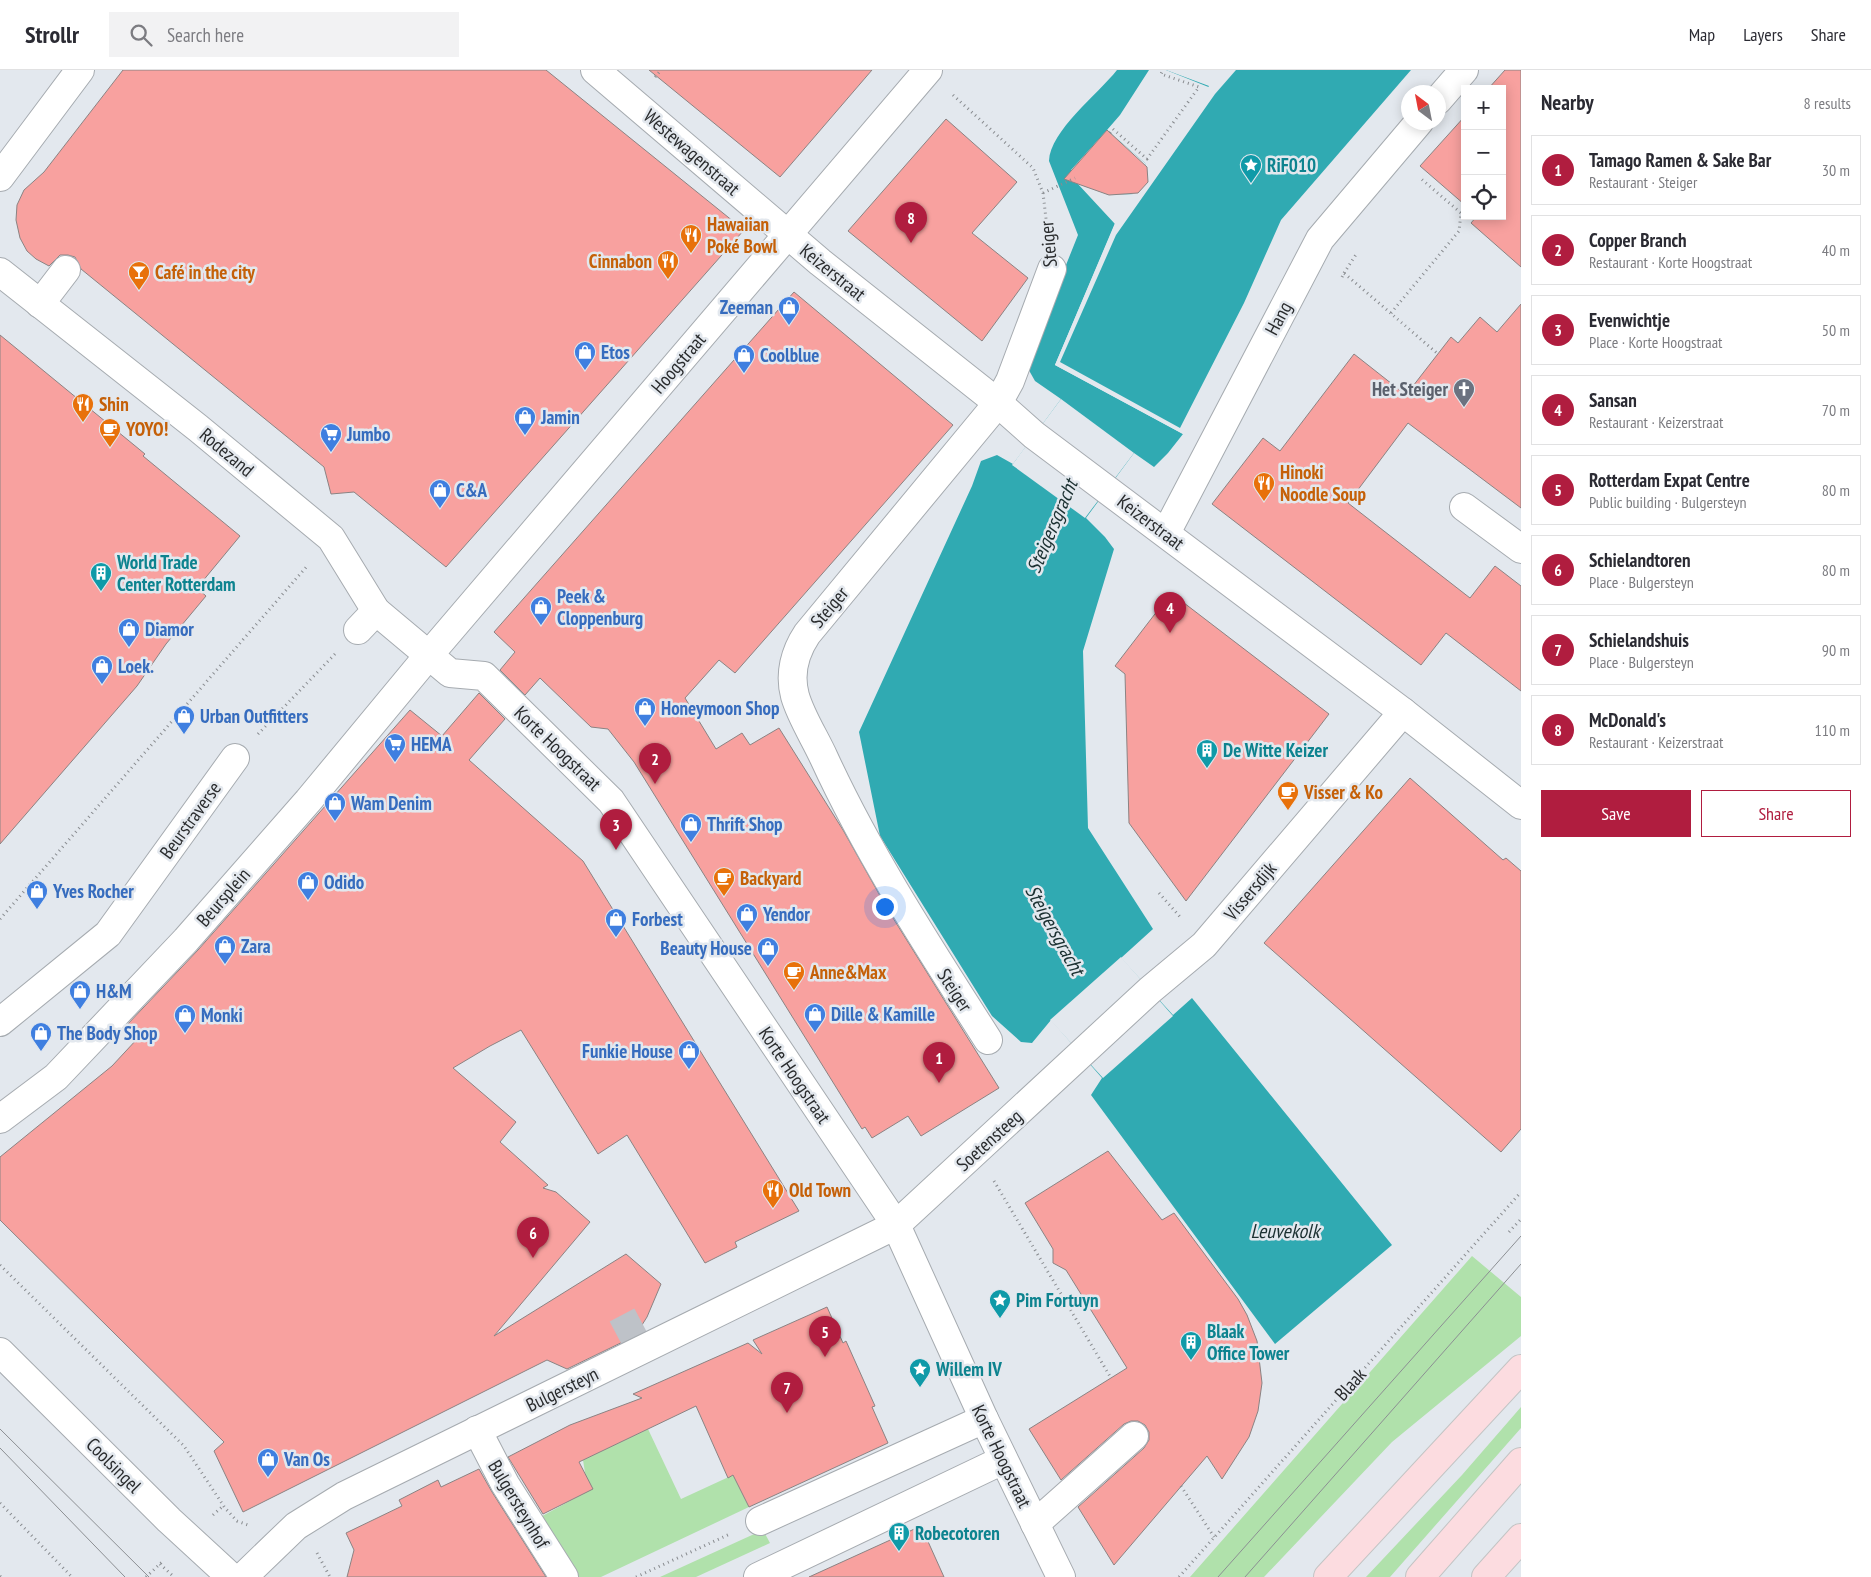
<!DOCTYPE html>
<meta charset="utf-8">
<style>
:root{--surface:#fff;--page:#f2f2f3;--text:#2b2b33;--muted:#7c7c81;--line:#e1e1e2;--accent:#b01d3f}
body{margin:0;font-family:"PT Sans Narrow",sans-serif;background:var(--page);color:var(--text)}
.controls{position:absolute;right:15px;top:15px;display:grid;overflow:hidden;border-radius:0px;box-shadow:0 2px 12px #0003}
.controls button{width:45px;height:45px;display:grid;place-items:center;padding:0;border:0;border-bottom:1px solid var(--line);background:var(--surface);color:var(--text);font:25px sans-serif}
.compass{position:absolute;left:1401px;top:15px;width:45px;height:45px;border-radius:50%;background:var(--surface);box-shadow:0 2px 12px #0003;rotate:328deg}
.you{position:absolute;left:884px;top:836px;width:18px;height:18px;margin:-12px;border:4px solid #fff;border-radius:50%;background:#1a73e8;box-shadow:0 0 0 8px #1a73e833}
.badge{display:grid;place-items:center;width:32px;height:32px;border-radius:50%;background:var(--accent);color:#fff;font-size:16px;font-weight:700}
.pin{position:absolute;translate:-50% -41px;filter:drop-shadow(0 1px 2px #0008)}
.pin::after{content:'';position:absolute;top:26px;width:18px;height:15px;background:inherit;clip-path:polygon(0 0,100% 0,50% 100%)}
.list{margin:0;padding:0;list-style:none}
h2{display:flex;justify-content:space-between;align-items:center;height:65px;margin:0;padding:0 20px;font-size:21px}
h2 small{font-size:16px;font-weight:400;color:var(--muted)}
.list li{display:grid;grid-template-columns:32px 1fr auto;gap:15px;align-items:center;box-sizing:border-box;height:70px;margin:0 10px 10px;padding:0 10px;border:1px solid var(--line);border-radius:0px}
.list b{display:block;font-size:19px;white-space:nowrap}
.list p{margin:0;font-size:16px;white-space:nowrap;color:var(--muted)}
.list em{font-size:16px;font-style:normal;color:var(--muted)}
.actions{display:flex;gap:10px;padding:15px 20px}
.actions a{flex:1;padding:11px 0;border:1px solid var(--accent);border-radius:0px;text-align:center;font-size:18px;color:var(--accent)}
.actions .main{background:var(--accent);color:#fff}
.icon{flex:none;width:28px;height:28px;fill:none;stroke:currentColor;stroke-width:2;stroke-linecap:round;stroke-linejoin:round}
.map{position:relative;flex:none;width:1521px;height:1507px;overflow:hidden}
header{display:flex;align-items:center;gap:30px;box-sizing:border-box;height:70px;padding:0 25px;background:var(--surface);border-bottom:1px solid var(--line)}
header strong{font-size:24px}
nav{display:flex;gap:28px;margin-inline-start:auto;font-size:18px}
.search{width:350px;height:45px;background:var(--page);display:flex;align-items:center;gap:12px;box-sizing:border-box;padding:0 18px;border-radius:0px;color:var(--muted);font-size:19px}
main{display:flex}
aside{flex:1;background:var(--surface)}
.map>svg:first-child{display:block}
.green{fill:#b0e1ab}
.water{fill:#30aab2}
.pier{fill:#e3e8ee}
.building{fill:#f8a19f;stroke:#8b8383}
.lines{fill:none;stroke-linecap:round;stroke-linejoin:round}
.minor-tunnel{stroke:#bec2c8;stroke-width:28;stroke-dasharray:28 14;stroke-linecap:butt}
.minor-casing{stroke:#a6abb0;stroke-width:30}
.major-casing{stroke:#c3c4c4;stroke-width:30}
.path{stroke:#898c90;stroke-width:3;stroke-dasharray:1 4;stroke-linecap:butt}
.minor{stroke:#fff;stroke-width:28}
.major{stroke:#fcdce0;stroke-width:28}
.tram{stroke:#8c8f93;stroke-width:1}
.labels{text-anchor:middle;stroke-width:5;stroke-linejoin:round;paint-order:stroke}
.street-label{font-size:19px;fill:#2a2c2e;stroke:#e3e8ee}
.culture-label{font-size:19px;font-weight:bold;fill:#0d838f;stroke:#e3e8ee;text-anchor:start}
.food-label{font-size:19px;font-weight:bold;fill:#c56008;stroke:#e3e8ee;text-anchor:start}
.shop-label{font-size:19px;font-weight:bold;fill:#366cbe;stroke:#e3e8ee;text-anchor:start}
.worship-label{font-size:19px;font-weight:bold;fill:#5b616d;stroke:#e3e8ee;text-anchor:end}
.water-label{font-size:20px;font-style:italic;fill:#1b3031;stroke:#e3e8ee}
</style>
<header>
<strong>Strollr</strong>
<div class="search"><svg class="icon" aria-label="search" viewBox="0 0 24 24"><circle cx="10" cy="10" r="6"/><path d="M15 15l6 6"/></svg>Search here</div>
<nav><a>Map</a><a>Layers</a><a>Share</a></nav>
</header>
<main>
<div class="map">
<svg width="1521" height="1507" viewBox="0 0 1521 1507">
<rect width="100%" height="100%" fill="#e3e8ee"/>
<g class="green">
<polygon points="1472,1186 1521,1227 1521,1266 1392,1372 1264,1507 1190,1507"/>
<polygon points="1521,1337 1521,1358 1390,1507 1366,1507 1462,1405"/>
<polygon points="648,1359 681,1429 733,1405 749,1437 601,1507 573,1507 535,1450 588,1421 583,1390"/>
<polygon points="763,1460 770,1473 696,1507 660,1507"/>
</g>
<g class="water">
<path d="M1117,0H1166L1209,16L1149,102L1145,93L1107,60L1071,100L1077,113L1109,125L1133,124L1115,153L1055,295L1183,364L1168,383L1154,397L1134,383L1086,448L1105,467L1114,479L1083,581L1088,758L1153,859L1121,888L1173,945L1192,928L1392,1175L1275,1274L1091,1025L1102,1008L1051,950L1032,973L1021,972L992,946L880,766L859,662L972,416L981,391L997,385L1013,394L1061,329L1035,311L1026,295L1078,165L1049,91C1050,61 1098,24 1117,0Z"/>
<polygon points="1236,0 1411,0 1281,150 1244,233 1180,358 1060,292 1116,165 1215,24"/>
</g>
<g class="pier">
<polygon points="1149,0 1166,0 1211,18 1149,105 1145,93 1107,60 1120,45"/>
<polygon points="1077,113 1109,125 1135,124 1117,155 1057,293 1184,363 1183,364 1055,295 1115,154"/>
<polygon points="1061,329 1134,383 1085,448 1012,395"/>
<polygon points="1121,887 1173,946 1103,1008 1050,950"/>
</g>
<g class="building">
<polygon points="123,0 546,0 744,160 446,497 354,422 331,424 324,397 81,199 75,187 68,185 60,185 49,196 36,189 27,181 20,168 16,150 17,135 24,120 44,102"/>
<polygon points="649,0 872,0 780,107"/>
<polygon points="1505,0 1521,0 1521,197 1471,153 1477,146 1502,146 1502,19 1488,19"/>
<polygon points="1465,46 1465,135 1420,96"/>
<polygon points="946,49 1017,112 972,163 1028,208 982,271 848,161"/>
<polygon points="1107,60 1147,97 1148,112 1138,123 1109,125 1064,109"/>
<polygon points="794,222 953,355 735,603 719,590 685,628 716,679 742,663 750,675 779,658 843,760 888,840 999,1018 921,1066 908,1046 872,1068 865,1057 862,1059 634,692 608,659 591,657 540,608 525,625 500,600 515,582 494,562"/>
<polygon points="1521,234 1521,438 1408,353 1348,433 1470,528 1495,496 1521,516 1521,621 1446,563 1421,595 1212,434 1263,368 1280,381 1354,284 1406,325 1451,267 1458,273 1480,247 1497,262"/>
<polygon points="0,265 145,384 143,386 240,466 197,518 206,526 166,574 137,616 0,774"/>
<polygon points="1171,523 1329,644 1186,831 1129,753 1125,604 1115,596"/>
<polygon points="479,623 505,649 469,690 583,791 799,1141 735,1172 737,1177 705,1193 627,1065 598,1084 521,960 490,976 453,998 516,1052 500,1072 548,1115 543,1118 556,1122 590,1152 494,1266 626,1184 661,1214 647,1247 635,1266 567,1299 547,1290 243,1442 214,1381 224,1372 0,1150 0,1087 112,996 138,968 125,957 198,880 410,640 442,666"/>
<polygon points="1410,708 1503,790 1506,788 1521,801 1521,1059 1501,1082 1264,873"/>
<polygon points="1108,1081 1162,1150 1174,1143 1238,1229 1247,1245 1257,1271 1262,1313 1258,1341 1249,1367 1222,1409 1207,1386 1114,1495 1078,1437 1144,1378 1149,1370 1149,1362 1145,1355 1138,1351 1131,1351 1124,1354 1061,1410 1029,1359 1127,1298 1066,1200 1053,1193 1053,1179 1025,1133"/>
<polygon points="827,1237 843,1273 846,1271 875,1336 872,1337 888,1373 749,1437 733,1405 728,1408 696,1336 579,1392 593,1419 543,1444 508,1387 570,1355 642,1328 633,1324 748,1273 762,1284 753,1270"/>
<polygon points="479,1399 492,1422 546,1507 347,1507 354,1480 346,1463 402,1436 399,1430 438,1410 441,1417"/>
<polygon points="921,1456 944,1507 809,1507"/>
</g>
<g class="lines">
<polyline class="minor-tunnel" points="622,1245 641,1281"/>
<g class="minor-casing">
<g id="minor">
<polyline points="595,0 820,192 998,333 1034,365 1403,642 1521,735"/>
<polyline points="1438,30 1464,0"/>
<polyline points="0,107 80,0"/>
<polyline points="0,202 198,358 331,468 376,541 450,603 484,606 611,731 896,1155 984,1349 1061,1507"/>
<polyline points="40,234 66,200"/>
<polyline points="1464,437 1521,479"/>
<polyline points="1166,463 1320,169 1419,52"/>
<polyline points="358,560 376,541"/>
<polyline points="0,952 108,864 235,688"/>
<path d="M988,970C930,879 869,786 824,688C815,668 801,647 795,626C789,604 795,582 807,564L998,333L1010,311L1052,199"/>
<polyline points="0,1049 56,1007 186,870 308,731 428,586 928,0"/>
<polyline points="0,1282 169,1450 231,1507"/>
<polyline points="477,1360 505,1414 564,1507"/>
<polyline points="760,1451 984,1349"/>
<polyline points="1035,1454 1134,1366"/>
<polyline points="243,1507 296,1456 344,1426 896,1155 1150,920 1204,875 1403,642"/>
<polyline points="758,1507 1003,1390"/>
</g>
</g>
<g class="major-casing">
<g id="major">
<polyline points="1328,1507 1521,1299"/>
<polyline points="1420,1507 1521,1392"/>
<polyline points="1486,1507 1521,1468"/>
</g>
</g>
<g class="path">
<polyline points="655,7 661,0"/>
<polyline points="953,25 1033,98 1043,123 1048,166"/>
<polyline points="1110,63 1113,59 1147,89 1199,17 1161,4 1163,0"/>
<polyline points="1043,123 1075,108"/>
<polyline points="1344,203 1357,183"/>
<polyline points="1342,207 1344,203 1438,284"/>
<polyline points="1391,243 1459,161 1461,143 1419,107"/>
<polyline points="258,664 335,584"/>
<polyline points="1159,823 1182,849"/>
<polyline points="0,849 308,495"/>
<polyline points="994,1111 1111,1308"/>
<polyline points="1509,1162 1521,1149"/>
<polyline points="0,1195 184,1376 225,1438 237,1451 248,1455"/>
<polyline points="1181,1416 1214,1467"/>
<polyline points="0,1433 72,1507"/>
<polyline points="213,1445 223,1436"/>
<polyline points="317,1483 330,1507"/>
<polyline points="160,1494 174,1507"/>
<polyline points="0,1506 1,1507"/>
<polyline points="146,1507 162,1492"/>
<polyline points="636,1507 730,1464"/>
<polyline points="1179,1507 1521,1122"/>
</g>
<use href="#minor" class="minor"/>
<use href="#major" class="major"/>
<g class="tram">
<polyline points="0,1359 149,1507"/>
<polyline points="0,1378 125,1507"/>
<polyline points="1218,1507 1521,1166"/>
<polyline points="1245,1507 1521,1194"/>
</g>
</g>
<defs>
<g id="sight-pin" transform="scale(1.125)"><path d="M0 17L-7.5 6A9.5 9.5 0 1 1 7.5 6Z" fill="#0f9aa8" stroke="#e3e8ee"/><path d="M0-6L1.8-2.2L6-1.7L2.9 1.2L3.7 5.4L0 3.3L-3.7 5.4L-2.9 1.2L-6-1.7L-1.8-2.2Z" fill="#fff"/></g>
<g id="restaurant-pin" transform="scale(1.125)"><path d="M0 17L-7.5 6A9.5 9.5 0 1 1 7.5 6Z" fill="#e8710a" stroke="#e3e8ee"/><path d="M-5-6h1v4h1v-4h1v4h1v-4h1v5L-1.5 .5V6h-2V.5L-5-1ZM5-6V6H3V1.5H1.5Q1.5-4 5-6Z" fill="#fff"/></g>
<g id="bar-pin" transform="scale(1.125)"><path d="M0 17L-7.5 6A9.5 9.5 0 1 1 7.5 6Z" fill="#e8710a" stroke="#e3e8ee"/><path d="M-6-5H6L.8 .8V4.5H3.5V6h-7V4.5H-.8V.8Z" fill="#fff"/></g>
<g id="shop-pin" transform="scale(1.125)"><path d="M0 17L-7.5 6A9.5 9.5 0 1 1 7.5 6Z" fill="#3f7fe0" stroke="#e3e8ee"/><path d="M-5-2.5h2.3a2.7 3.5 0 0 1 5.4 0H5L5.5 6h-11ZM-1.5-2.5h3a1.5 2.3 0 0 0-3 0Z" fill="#fff"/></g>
<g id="church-pin" transform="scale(1.125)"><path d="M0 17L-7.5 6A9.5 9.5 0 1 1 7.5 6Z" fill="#6b7280" stroke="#e3e8ee"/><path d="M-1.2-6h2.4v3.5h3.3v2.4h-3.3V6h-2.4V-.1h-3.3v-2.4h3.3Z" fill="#fff"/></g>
<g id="cafe-pin" transform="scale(1.125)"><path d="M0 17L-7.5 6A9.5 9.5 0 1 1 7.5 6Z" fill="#e8710a" stroke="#e3e8ee"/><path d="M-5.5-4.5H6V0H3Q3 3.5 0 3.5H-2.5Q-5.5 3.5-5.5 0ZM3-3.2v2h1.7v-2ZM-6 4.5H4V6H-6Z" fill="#fff"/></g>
<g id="supermarket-pin" transform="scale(1.125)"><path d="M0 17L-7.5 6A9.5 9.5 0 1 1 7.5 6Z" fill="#3f7fe0" stroke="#e3e8ee"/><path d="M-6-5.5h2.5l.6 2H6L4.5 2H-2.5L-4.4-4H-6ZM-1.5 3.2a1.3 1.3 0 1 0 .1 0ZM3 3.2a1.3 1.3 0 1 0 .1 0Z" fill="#fff"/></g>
<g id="building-pin" transform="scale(1.125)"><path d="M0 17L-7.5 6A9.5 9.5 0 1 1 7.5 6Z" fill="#0f9aa8" stroke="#e3e8ee"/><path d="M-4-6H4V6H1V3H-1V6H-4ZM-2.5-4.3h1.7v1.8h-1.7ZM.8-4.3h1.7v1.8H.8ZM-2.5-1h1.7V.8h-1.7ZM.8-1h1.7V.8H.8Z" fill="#fff"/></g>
</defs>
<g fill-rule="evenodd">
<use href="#sight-pin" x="1251" y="95"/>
<use href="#restaurant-pin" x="691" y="165"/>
<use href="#restaurant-pin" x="668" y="191"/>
<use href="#bar-pin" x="139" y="202"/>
<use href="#shop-pin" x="789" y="237"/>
<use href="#shop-pin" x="585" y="282"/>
<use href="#shop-pin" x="744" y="285"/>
<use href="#church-pin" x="1464" y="319"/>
<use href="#restaurant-pin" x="83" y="334"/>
<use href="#shop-pin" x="525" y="347"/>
<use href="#cafe-pin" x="110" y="359"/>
<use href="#supermarket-pin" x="331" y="364"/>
<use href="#restaurant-pin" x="1264" y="413"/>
<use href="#shop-pin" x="440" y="420"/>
<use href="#building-pin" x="101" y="503"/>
<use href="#shop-pin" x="541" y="537"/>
<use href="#shop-pin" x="129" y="559"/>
<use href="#shop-pin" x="102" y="596"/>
<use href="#shop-pin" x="645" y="638"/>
<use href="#shop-pin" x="184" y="646"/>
<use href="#supermarket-pin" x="395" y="674"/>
<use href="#building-pin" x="1207" y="680"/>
<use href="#cafe-pin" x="1288" y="722"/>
<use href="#shop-pin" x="335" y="733"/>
<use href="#shop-pin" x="691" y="754"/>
<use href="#cafe-pin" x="724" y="808"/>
<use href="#shop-pin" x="308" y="812"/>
<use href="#shop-pin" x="37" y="821"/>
<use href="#shop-pin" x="747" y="844"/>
<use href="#shop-pin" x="616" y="849"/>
<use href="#shop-pin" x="225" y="876"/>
<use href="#shop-pin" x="768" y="878"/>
<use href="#cafe-pin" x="794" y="902"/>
<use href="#shop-pin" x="80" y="921"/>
<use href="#shop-pin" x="815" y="944"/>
<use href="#shop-pin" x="185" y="945"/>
<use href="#shop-pin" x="41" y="963"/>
<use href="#shop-pin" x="689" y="981"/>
<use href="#restaurant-pin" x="773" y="1120"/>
<use href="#sight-pin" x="1000" y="1230"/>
<use href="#building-pin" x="1191" y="1272"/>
<use href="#sight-pin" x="920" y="1299"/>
<use href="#shop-pin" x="268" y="1389"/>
<use href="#building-pin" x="899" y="1463"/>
</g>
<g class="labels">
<g class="street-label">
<text transform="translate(692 82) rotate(41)" y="7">Westewagenstraat</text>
<text transform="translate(1048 174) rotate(-95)" y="7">Steiger</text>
<text transform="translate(833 202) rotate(39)" y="7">Keizerstraat</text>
<text transform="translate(1278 248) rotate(-62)" y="7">Hang</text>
<text transform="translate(678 293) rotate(-50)" y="7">Hoogstraat</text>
<text transform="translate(227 382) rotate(40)" y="7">Rodezand</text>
<text transform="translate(1151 452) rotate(37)" y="7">Keizerstraat</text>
<text transform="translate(829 537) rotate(-50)" y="7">Steiger</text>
<text transform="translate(558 678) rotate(44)" y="7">Korte Hoogstraat</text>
<text transform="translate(190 750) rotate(-54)" y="7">Beurstraverse</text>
<text transform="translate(1250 821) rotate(-50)" y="7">Vissersdijk</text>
<text transform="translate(223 827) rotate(-49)" y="7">Beursplein</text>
<text transform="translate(955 920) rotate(57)" y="7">Steiger</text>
<text transform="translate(795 1005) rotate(56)" y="7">Korte Hoogstraat</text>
<text transform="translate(989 1070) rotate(-42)" y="7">Soetensteeg</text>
<text transform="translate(1350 1314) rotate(-48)" y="7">Blaak</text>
<text transform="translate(562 1319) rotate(-26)" y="7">Bulgersteyn</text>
<text transform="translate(1002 1386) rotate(64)" y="7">Korte Hoogstraat</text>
<text transform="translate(114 1395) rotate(45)" y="7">Coolsingel</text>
<text transform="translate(519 1434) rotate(59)" y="7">Bulgersteynhof</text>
</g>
<g class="culture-label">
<text x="1267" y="102">RiF010</text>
<text x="117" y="499">World Trade<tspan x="117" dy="22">Center Rotterdam</tspan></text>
<text x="1223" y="687">De Witte Keizer</text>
<text x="1016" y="1237">Pim Fortuyn</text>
<text x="1207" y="1268">Blaak<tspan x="1207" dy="22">Office Tower</tspan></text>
<text x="936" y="1306">Willem IV</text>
<text x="915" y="1470">Robecotoren</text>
</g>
<g class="food-label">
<text x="707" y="161">Hawaiian<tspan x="707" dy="22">Poké Bowl</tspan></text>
<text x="652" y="198" text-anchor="end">Cinnabon</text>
<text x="155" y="209">Café in the city</text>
<text x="99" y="341">Shin</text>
<text x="126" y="366">YOYO!</text>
<text x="1280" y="409">Hinoki<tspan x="1280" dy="22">Noodle Soup</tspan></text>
<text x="1304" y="729">Visser &amp; Ko</text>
<text x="740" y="815">Backyard</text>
<text x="810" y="909">Anne&amp;Max</text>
<text x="789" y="1127">Old Town</text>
</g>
<g class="shop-label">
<text x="773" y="244" text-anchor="end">Zeeman</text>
<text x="601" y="289">Etos</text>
<text x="760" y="292">Coolblue</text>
<text x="541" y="354">Jamin</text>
<text x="347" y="371">Jumbo</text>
<text x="456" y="427">C&amp;A</text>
<text x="557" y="533">Peek &amp;<tspan x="557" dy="22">Cloppenburg</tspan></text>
<text x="145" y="566">Diamor</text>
<text x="118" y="603">Loek.</text>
<text x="661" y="645">Honeymoon Shop</text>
<text x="200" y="653">Urban Outfitters</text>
<text x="411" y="681">HEMA</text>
<text x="351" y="740">Wam Denim</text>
<text x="707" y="761">Thrift Shop</text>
<text x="324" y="819">Odido</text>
<text x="53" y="828">Yves Rocher</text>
<text x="763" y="851">Yendor</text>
<text x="632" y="856">Forbest</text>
<text x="241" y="883">Zara</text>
<text x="752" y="885" text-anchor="end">Beauty House</text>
<text x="96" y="928">H&amp;M</text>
<text x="831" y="951">Dille &amp; Kamille</text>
<text x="201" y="952">Monki</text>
<text x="57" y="970">The Body Shop</text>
<text x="673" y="988" text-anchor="end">Funkie House</text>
<text x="284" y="1396">Van Os</text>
</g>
<g class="worship-label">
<text x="1448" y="326">Het Steiger</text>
</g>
<g class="water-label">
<text transform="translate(1052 456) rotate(-67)" y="7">Steigersgracht</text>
<text transform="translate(1055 860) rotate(61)" y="7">Steigersgracht</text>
<text x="1285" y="1168">Leuvekolk</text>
</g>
</g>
</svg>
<div class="controls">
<button>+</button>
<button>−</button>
<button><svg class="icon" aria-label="locate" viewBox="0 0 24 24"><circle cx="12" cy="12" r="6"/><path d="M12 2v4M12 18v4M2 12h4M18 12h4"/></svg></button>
</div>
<svg class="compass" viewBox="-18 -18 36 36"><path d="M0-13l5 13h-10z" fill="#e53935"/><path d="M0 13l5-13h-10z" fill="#7c7c81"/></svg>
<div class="you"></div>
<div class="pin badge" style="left:939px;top:1013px">1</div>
<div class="pin badge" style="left:655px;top:714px">2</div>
<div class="pin badge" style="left:616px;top:780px">3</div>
<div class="pin badge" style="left:1170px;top:563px">4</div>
<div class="pin badge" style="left:825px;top:1287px">5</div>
<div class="pin badge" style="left:533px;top:1188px">6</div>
<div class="pin badge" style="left:787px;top:1343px">7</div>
<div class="pin badge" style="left:911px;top:173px">8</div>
</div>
<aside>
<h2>Nearby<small>8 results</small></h2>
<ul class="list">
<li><span class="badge">1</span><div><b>Tamago Ramen &amp; Sake Bar</b><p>Restaurant · Steiger</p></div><em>30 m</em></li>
<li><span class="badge">2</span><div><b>Copper Branch</b><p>Restaurant · Korte Hoogstraat</p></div><em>40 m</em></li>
<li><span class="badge">3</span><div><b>Evenwichtje</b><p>Place · Korte Hoogstraat</p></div><em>50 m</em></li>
<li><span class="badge">4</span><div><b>Sansan</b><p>Restaurant · Keizerstraat</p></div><em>70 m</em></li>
<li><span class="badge">5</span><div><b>Rotterdam Expat Centre</b><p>Public building · Bulgersteyn</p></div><em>80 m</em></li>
<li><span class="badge">6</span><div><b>Schielandtoren</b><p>Place · Bulgersteyn</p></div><em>80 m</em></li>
<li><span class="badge">7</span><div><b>Schielandshuis</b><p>Place · Bulgersteyn</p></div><em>90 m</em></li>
<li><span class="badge">8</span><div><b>McDonald's</b><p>Restaurant · Keizerstraat</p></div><em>110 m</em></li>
</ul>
<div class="actions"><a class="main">Save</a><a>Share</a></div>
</aside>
</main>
